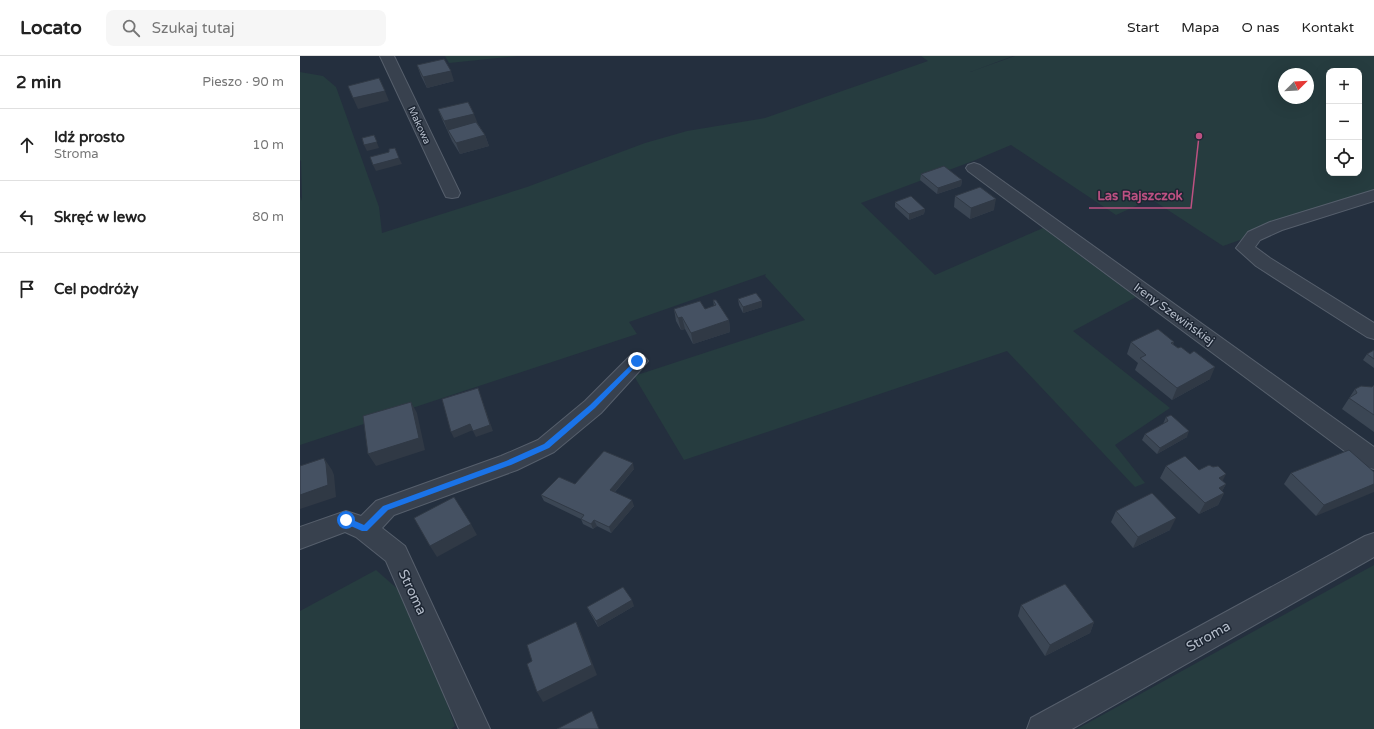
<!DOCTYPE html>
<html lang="pl">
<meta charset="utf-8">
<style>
:root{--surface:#fff;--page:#f6f6f6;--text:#222;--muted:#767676;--line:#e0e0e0}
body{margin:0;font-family:"Varela Round",sans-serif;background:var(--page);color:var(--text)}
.controls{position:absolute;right:12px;top:12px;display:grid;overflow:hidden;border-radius:8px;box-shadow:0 4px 16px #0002}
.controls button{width:36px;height:36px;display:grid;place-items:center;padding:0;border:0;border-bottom:1px solid var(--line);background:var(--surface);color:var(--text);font:20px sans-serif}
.compass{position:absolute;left:978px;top:12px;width:36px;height:36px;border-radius:50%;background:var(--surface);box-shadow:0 4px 16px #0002;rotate:66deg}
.stop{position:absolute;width:12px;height:12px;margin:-9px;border:3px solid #1a73e8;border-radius:50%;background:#fff}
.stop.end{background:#1a73e8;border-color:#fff;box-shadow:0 1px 4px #0008}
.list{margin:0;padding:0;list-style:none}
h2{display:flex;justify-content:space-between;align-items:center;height:52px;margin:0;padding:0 16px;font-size:17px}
h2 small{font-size:13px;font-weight:400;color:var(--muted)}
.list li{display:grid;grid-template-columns:26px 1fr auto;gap:12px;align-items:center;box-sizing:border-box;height:72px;padding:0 16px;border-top:1px solid var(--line)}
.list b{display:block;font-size:15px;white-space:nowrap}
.list p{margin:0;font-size:13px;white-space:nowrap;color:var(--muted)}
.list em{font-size:13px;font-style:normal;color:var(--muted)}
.icon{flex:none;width:22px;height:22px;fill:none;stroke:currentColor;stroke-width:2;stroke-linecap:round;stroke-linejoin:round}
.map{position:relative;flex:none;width:1074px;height:673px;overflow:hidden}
header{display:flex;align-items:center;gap:24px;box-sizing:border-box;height:56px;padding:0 20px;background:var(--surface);border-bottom:1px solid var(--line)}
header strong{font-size:19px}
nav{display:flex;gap:22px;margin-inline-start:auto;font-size:14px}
.search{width:280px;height:36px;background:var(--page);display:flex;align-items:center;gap:10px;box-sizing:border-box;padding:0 14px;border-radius:8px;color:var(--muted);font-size:15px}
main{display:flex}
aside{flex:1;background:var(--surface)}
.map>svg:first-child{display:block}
.green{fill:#263c3f;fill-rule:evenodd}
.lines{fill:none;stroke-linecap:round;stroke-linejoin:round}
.minor-casing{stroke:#565f6c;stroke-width:2}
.minor{fill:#38414e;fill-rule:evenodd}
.wall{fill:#3b4654}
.shaded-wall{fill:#303945}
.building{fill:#455162;stroke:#303945}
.route{fill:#1a73e8}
.labels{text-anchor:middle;stroke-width:3;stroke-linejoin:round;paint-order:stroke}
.far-street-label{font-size:10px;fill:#b4bcc9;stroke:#1d2633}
.street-label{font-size:12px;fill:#b4bcc9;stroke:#1d2633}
.near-street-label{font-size:14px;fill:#b4bcc9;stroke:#1d2633}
.leader{fill:none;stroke:#bd5182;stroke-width:1.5}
.callout-dot{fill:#bd5182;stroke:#1d2633;stroke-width:1.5}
.callout-label{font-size:13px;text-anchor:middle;font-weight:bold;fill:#bd5182;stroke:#1d2633;stroke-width:3;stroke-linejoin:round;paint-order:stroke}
</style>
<header>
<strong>Locato</strong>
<div class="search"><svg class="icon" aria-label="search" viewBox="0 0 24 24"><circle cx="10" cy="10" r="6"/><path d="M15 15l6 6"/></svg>Szukaj tutaj</div>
<nav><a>Start</a><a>Mapa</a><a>O nas</a><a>Kontakt</a></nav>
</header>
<main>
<aside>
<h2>2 min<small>Pieszo · 90 m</small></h2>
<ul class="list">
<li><svg class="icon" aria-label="ahead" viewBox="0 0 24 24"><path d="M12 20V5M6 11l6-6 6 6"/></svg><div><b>Idź prosto</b><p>Stroma</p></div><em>10 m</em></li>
<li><svg class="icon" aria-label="left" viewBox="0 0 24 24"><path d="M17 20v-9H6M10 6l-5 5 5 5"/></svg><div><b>Skręć w lewo</b></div><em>80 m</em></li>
<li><svg class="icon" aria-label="arrive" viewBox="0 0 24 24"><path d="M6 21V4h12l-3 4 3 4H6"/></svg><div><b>Cel podróży</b></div></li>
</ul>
</aside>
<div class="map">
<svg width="1074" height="673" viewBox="0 0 1074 673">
<rect width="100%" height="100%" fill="#242f3e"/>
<g class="green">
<polygon points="145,0 218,0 149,7"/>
<path d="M621,0H713L670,16L715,0H1074V137L923,190L851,143L816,159L711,89L673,105L561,147L635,219L743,172L836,241L773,275L870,352L815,389L845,427L835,431L707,295L384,404L334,320L505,264L465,220L466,218L329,266L337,278L0,389V140L2,145L1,105L0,104V16L23,20L36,31L79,151L82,177L227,131L345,87L387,75L465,62L628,5ZM1029,15H1059V117H1029ZM984,18H1008V42H984Z"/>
<polygon points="1074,509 1074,673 777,673"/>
<polygon points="76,514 109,543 155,670 151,673 0,673 0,555"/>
</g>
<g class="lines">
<g class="minor-casing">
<g id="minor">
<polygon points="80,0 94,0 160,137 158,141 152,142 146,141 144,137"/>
<polygon points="674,107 680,109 1074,391 1074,413 1066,411 668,115 666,112 668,109"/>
<polygon points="1074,134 1074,145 982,174 960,184 955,191 970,202 1074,267 1074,283 1067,281 956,210 936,192 948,176 970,166"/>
<polygon points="337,298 344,300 348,305 344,310 301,357 254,396 217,414 94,459 82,472 105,490 190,673 159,673 86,505 56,481 45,476 0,493 0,471 46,455 61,460 76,445 201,400 238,384 285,345 330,300"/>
<polygon points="1074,477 1074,501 772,673 727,673 731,662 1065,480"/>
</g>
</g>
<use href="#minor" class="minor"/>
</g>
<g class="wall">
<polygon points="117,9 154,25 127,32 121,20"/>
<polygon points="138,53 178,68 185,79 189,90 160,98 152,85 148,76 142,63"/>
<polygon points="621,118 662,124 661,130 637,138 620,124"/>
<polygon points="655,140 694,154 670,163 654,151"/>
<polygon points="595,146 625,153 624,158 609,164 595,151"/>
<polygon points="438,243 462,251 443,257 439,249"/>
<polygon points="413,244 429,264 430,276 393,288 385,273 381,274 376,265 374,253 405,253 414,250"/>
<polygon points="831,286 874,286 873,288 910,323 872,344 835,314 838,307 827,298"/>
<polygon points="1074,294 1074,312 1063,304 1067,298"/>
<polygon points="1074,329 1074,376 1042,353 1055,333 1072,331"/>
<polygon points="866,361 887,381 857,398 842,384 845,378 863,368"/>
<polygon points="866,410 899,414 922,425 926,428 922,435 924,437 918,449 899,458 860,422"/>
<polygon points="334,413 315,436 334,450 311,477 297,470 293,473 283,468 281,463 244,445 241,439 275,428"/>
<polygon points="1074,416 1016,460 984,428 991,417"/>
<polygon points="816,455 870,474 833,492 811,466"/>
<polygon points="721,549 794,566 790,577 745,600 718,560"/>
<polygon points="334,550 298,571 290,557 287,551"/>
</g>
<g class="shaded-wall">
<polygon points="151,15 154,25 127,32 123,21"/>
<polygon points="85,35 89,45 58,53 53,42"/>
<polygon points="174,58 178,68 148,74 148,76 144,65"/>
<polygon points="74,79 79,92 67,95 64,89"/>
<polygon points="185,79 189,90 160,98 156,87"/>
<polygon points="99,102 102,108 76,115 73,109"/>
<polygon points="662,124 661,130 637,138 638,132"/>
<polygon points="696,143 694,154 670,163 671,152"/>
<polygon points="625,153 624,158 609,164 609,158"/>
<polygon points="462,245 462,251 443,257 443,251"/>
<polygon points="382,261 385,273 381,274 378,262"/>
<polygon points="429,264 430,276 393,288 391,277"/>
<polygon points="915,311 910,323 872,344 877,332"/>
<polygon points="178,332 180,338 193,375 176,381 173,375"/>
<polygon points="111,346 117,357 125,394 76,410 68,398"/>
<polygon points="170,368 173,374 154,382 151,376"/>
<polygon points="889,375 887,381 857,398 860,392"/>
<polygon points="24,402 32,414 34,419 36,441 0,453 0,439"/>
<polygon points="333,407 334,413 311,440 310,434"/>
<polygon points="926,418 920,430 919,422"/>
<polygon points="926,428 919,440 924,437 918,449 899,458 905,447 919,432"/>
<polygon points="1074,428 1074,436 1016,460 1024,449"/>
<polygon points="332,444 334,450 311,477 309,471"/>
<polygon points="876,462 870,474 833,492 838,481"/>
<polygon points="294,464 297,470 293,473 291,468"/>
<polygon points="171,468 177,479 137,501 130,490"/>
<polygon points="332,544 334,550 298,571 296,565"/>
<polygon points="276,566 281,577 297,619 243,646 237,636"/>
<polygon points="794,566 790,577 745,600 750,589"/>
</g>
<g class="building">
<polygon points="144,3 151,15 123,21 117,9"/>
<polygon points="79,22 85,35 53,42 48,30"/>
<polygon points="168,46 174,58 144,65 138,53"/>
<polygon points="176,66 185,79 156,87 148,74"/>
<polygon points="74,79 77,86 64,89 62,82"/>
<polygon points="95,92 99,102 73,109 70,101 89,96 89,93"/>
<polygon points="644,110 662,124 638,132 621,118"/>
<polygon points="680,131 696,143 671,152 655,140"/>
<polygon points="611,140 625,153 609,158 595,146"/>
<polygon points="456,237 462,245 443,251 438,243"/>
<polygon points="413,244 416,244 429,264 391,277 382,261 378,262 374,253 400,245 405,253 416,249"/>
<polygon points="858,273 874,286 871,287 878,292 881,291 890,298 894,295 915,311 877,332 840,302 846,299 831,286"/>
<polygon points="1074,294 1074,303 1067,298"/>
<polygon points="1074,329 1074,359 1049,342 1057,337 1055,333 1061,330 1072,331"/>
<polygon points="178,332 190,369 173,375 170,368 151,376 142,343"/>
<polygon points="111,346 119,382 68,398 63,360"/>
<polygon points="871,359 889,375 860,392 845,378 868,365 866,361"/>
<polygon points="1049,394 1074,416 1074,428 1024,449 991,417"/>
<polygon points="304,395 333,407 310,434 332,444 309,471 294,464 291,468 281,463 284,459 241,439 259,421 275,428"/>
<polygon points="885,400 899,414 909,409 913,411 918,410 926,418 919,422 926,428 919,432 924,437 905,447 866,410"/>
<polygon points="24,402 26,408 28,429 0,439 0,410"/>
<polygon points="852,437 876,462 838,481 816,455"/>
<polygon points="154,441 171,468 130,490 114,462"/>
<polygon points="765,528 794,566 750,589 721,549"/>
<polygon points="323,531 332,544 296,565 287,551"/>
<polygon points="276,566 292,609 237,636 227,608 232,605 227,589"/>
<polygon points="292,655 299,673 257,673"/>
</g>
<polygon class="route" points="337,303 339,304 339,307 295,352 249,392 211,409 88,454 67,475 62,475 44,467 44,462 46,461 64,469 83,450 206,405 244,388 290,349"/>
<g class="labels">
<g class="far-street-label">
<text transform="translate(120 69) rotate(65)" y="4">Makowa</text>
</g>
<g class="street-label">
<text transform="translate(874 258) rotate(36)" y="4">Ireny Szewińskiej</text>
</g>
<g class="near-street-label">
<text transform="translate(113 536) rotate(65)" y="5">Stroma</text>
<text transform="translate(908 580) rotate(-29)" y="5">Stroma</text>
</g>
</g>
<path class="leader" d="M899 80L891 152H789"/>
<circle class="callout-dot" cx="899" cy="80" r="4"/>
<g class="callout-label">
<text x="840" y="144">Las Rajszczok</text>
</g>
</svg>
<div class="controls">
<button>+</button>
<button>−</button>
<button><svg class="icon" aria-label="locate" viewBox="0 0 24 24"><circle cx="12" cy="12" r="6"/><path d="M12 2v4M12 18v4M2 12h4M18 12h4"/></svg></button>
</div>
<svg class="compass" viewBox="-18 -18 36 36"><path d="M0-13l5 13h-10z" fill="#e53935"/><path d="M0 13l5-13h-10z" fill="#767676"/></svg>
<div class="stop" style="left:46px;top:464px"></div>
<div class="stop end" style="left:337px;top:305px"></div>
</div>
</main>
